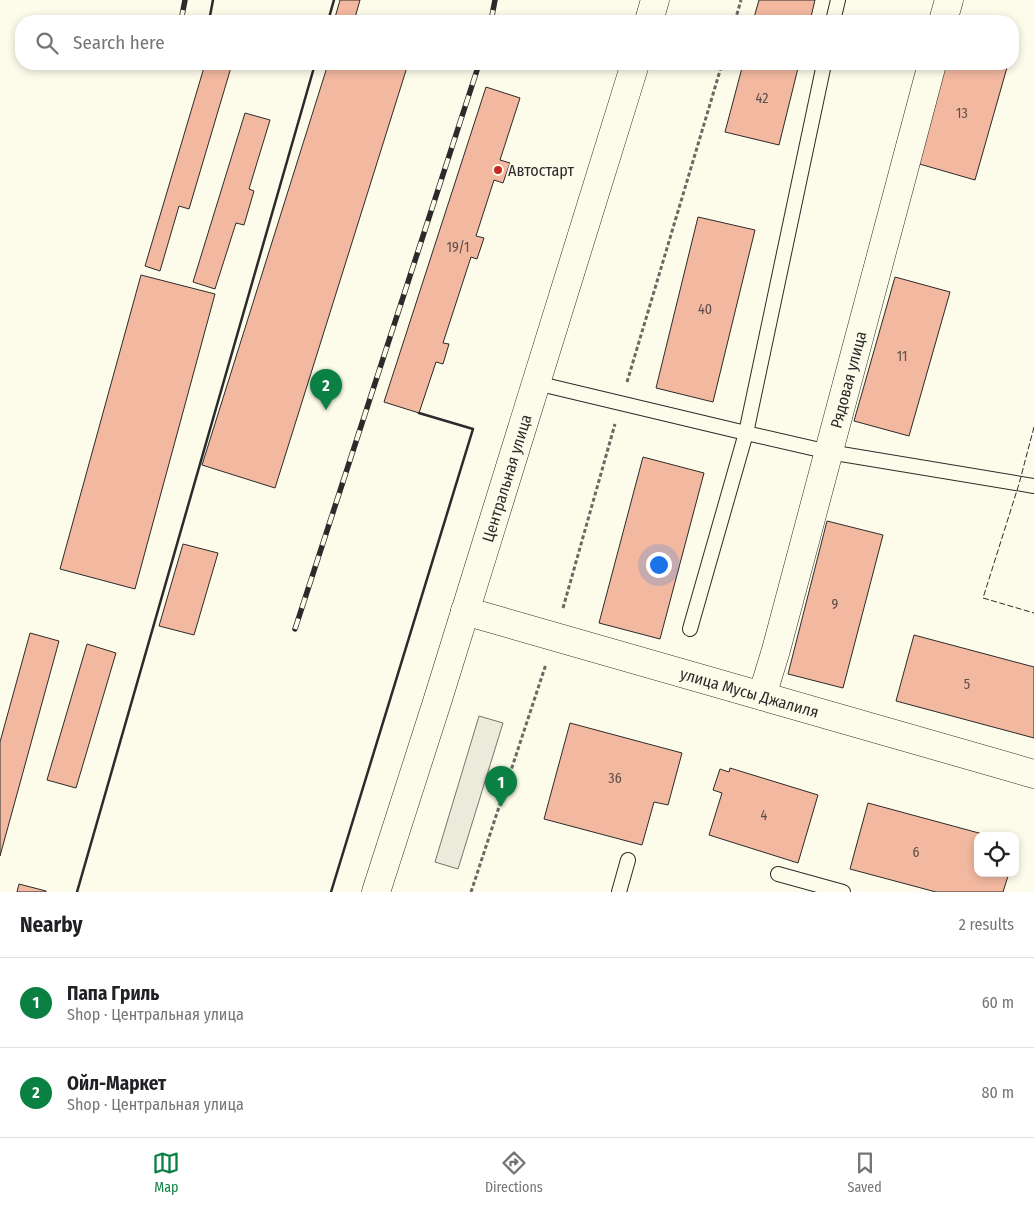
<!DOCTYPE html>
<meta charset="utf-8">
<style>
:root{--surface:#fff;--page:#f6f6f6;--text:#202124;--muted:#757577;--line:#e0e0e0;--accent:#0b8043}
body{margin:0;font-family:"Fira Sans Condensed",sans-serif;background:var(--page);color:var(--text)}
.controls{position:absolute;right:15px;bottom:15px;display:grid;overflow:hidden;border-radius:10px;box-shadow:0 2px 8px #0003}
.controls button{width:45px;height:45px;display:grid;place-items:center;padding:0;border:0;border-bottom:1px solid var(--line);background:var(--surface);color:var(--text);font:25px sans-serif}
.you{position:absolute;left:658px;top:564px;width:18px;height:18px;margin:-12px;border:4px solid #fff;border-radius:50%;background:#1a73e8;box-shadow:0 0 0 8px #1a73e833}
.badge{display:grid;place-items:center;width:32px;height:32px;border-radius:50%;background:var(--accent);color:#fff;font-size:16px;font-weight:700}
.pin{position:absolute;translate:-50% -41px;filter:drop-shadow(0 1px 2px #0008)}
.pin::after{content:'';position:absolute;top:26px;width:18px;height:15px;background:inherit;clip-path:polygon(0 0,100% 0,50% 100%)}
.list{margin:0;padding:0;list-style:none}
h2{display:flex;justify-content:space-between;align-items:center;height:65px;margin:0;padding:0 20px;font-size:21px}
h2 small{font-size:16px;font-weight:400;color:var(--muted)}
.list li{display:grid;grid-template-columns:32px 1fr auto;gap:15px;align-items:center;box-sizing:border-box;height:90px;padding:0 20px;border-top:1px solid var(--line)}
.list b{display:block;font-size:19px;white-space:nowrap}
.list p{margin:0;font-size:16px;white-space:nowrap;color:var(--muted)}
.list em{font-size:16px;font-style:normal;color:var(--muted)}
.icon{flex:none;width:28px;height:28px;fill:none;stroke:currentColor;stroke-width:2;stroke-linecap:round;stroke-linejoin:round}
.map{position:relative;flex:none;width:1034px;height:892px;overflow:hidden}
.search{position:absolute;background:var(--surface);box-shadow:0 2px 8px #0003;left:15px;right:15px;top:15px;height:55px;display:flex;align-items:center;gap:12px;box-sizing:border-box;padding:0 18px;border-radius:20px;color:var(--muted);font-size:19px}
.sheet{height:245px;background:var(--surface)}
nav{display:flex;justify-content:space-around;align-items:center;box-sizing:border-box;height:70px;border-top:1px solid var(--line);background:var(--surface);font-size:14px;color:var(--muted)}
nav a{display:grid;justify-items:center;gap:2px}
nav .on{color:var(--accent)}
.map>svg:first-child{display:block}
.parking{fill:#eceadb;stroke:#74746e}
.building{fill:#f2b8a0;stroke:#2b2b2b}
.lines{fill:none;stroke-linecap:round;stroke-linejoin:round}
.service-casing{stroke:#2b2b2b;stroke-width:16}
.minor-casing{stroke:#2b2b2b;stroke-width:29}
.primary-casing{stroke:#2b2b2b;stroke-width:29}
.path{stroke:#6a6964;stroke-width:3;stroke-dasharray:4 2.5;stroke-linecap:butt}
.service{stroke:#fdfbea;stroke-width:14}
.minor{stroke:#fdfbea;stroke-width:28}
.primary{stroke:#fdfbea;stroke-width:28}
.rail-casing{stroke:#2b2b2b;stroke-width:5.5}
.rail{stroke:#fdfbea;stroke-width:4;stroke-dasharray:11;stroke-linecap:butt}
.fence{stroke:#2b2b2b;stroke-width:1;stroke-dasharray:6 2.5;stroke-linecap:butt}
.wall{stroke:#2b2b2b;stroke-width:2.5}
.poi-dot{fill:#c62828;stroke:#fdfbea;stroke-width:2}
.labels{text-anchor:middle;stroke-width:4;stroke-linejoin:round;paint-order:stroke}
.number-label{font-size:14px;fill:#5d4e48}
.poi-label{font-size:16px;fill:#2b2b2b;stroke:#fdfbea;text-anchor:start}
.street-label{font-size:16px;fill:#2b2b2b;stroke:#fdfbea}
</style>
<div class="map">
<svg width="1034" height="892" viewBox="0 0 1034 892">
<rect width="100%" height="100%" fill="#fdfbea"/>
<polygon class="parking" points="479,716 503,723 458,869 435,862"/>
<g class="building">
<polygon points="340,0 360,0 354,21 334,21"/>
<polygon points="759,0 815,0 810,21 753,21"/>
<polygon points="205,64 232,64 189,209 179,206 160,271 145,266"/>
<polygon points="328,64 408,64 275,488 202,465"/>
<polygon points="743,64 799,64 779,145 725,132"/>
<polygon points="944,64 1008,64 975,180 916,163"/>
<polygon points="486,87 520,98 500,160 510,163 503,183 494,180 476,236 484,238 477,259 471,257 443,343 449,344 443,364 436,362 419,413 384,402"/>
<polygon points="245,113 270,120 249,189 254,191 244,225 236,223 215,289 193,282"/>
<polygon points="698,217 755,230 713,402 656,388"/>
<polygon points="141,275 215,294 135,589 60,569"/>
<polygon points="895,277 950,292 909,436 854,421"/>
<polygon points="643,457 704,473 660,639 599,623"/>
<polygon points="827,521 883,535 843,688 788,674"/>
<polygon points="183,544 218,553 194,635 159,626"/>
<polygon points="30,633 59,641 0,856 0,742"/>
<polygon points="914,635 1034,667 1034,738 896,701"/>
<polygon points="87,644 116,653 76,788 47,780"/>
<polygon points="570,723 682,753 668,805 654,802 642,845 544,819"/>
<polygon points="730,768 818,795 798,863 709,835 722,793 713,790 720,769 729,772"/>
<polygon points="868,803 990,836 978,836 978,873 1009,873 1003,892 936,892 850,869"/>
<polygon points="19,884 46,891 46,892 17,892"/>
</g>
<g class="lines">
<g class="service-casing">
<g id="service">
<polyline points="833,21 838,0"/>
<polyline points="536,383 746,433 829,452 1034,486"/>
<polyline points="690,629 746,433 824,64"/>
<polyline points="778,874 843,892"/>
<polyline points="619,892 628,860"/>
</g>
</g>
<g class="minor-casing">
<g id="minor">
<polyline points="943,21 949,0"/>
<path id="s1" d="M465,611L1034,774"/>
<path id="s2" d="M762,696L776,650L932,64"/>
</g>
</g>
<g class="primary-casing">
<g id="primary">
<polyline points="649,21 655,0"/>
<path id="s3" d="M376,892L438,699L635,64"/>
</g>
</g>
<g class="path">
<polyline points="735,21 741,0"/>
<polyline points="627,382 722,64"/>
<polyline points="563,608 615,424"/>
<polyline points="471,892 546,664"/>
</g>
<use href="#service" class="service"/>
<use href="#minor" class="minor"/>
<use href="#primary" class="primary"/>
<g class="rail-casing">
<g id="rail">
<polyline points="181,21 185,0"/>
<polyline points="491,21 495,0"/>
<polyline points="295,629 479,64"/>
</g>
</g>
<use href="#rail" class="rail"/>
<polyline class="fence" points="1034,427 1019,484 983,598 1034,613"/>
<g class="wall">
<polyline points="209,21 213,0"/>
<polyline points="328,21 334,0"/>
<polyline points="77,892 315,64"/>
<polyline points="331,892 473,429 419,413"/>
</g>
</g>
<circle class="poi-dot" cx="498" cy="170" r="5"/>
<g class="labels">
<g class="number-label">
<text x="762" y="103">42</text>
<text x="962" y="118">13</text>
<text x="458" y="252">19/1</text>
<text x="705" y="314">40</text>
<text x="902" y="361">11</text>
<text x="835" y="609">9</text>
<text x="967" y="689">5</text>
<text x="615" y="783">36</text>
<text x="764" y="820">4</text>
<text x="916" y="857">6</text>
</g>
<g class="poi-label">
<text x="508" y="176">Автостарт</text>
</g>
<g class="street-label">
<text dy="6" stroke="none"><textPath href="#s2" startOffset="328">Рядовая улица</textPath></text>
<text dy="6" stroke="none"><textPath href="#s3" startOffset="434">Центральная улица</textPath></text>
<text dy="6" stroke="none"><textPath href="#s1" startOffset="296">улица Мусы Джалиля</textPath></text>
</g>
</g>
</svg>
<div class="controls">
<button><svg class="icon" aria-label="locate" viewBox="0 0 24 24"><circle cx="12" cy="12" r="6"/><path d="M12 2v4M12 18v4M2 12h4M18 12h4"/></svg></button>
</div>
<div class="you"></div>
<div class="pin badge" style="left:501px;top:807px">1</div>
<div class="pin badge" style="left:326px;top:410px">2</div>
<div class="search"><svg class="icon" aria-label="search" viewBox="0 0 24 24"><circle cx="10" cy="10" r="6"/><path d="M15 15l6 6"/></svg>Search here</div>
</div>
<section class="sheet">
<h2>Nearby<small>2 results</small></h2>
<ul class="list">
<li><span class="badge">1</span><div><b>Папа Гриль</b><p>Shop · Центральная улица</p></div><em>60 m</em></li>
<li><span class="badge">2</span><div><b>Ойл-Маркет</b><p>Shop · Центральная улица</p></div><em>80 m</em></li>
</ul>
</section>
<nav>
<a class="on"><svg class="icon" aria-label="map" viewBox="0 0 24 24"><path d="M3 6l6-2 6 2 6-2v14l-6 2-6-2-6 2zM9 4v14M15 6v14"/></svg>Map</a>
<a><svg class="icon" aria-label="directions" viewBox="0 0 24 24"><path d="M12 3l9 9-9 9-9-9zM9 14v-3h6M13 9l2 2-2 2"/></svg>Directions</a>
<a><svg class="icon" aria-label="saved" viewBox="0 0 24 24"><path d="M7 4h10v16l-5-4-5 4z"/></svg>Saved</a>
</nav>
